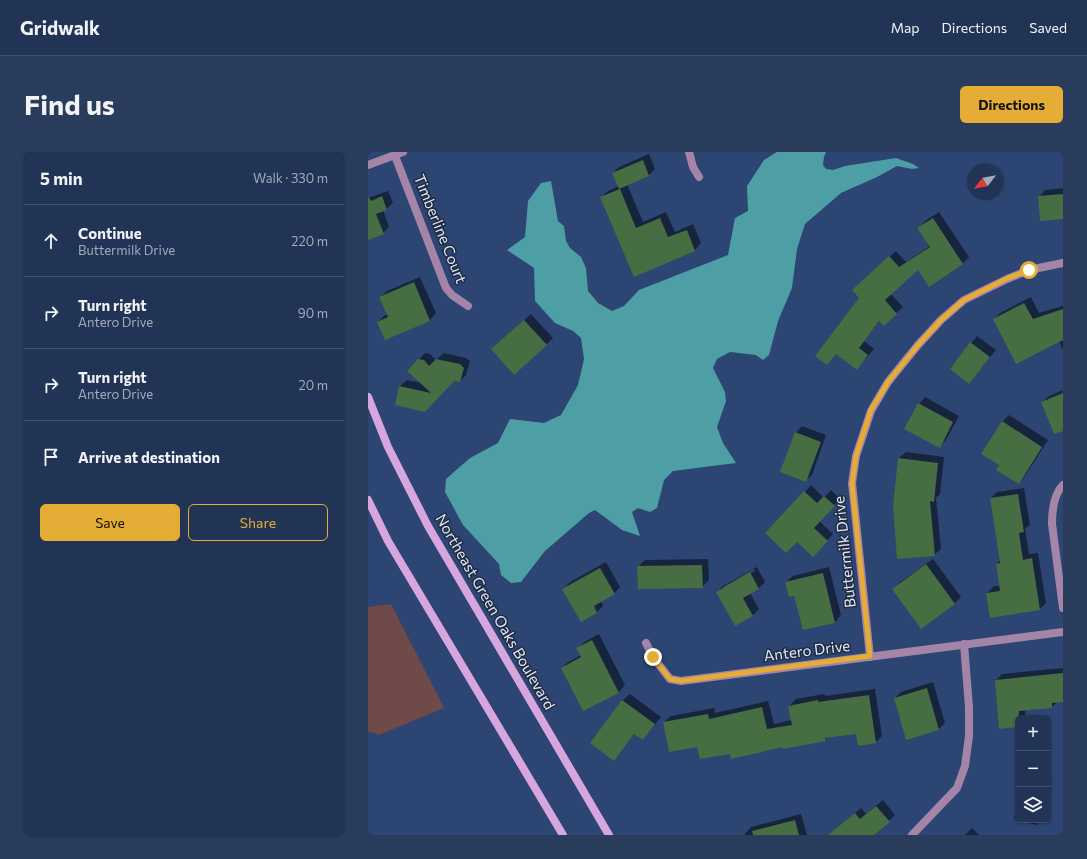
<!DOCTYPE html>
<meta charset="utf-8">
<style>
:root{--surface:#213456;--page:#293c5c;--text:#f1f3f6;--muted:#a2aab9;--line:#3e4f6c;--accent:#e5ad35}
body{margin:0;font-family:Commissioner,sans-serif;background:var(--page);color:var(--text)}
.controls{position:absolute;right:12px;bottom:12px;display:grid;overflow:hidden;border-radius:6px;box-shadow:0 1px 3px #0004}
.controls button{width:36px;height:36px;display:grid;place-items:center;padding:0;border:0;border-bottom:1px solid var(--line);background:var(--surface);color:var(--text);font:20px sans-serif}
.compass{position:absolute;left:599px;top:12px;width:36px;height:36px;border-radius:50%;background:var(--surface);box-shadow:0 1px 3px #0004;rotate:239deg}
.stop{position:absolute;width:12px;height:12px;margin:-9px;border:3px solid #e5ad35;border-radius:50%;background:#fff}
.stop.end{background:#e5ad35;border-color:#fff;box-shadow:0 1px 4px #0008}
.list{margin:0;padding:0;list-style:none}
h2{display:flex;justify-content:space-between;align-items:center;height:52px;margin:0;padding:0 16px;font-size:17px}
h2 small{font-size:13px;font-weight:400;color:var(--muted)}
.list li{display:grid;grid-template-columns:26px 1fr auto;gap:12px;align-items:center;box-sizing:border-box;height:72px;padding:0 16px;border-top:1px solid var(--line)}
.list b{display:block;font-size:15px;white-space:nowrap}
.list p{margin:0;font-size:13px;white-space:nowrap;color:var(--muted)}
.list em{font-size:13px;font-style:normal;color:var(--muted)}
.actions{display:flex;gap:8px;padding:12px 16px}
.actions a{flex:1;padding:9px 0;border:1px solid var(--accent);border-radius:6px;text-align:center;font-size:14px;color:var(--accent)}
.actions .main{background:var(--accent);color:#111}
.icon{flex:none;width:22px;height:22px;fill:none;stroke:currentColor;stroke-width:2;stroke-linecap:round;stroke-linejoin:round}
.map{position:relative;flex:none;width:695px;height:683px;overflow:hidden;border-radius:6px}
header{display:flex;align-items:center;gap:24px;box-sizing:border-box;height:56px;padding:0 20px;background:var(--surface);border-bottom:1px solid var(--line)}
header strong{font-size:19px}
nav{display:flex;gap:22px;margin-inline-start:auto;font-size:14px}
.intro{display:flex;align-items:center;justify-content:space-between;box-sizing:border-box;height:96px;padding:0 24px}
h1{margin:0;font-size:28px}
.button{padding:10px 18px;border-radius:6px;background:var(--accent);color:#111;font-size:14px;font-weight:700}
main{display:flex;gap:24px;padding:0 24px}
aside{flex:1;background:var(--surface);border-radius:6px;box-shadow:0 1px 3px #0004}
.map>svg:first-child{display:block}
.green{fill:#704a48}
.water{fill:#4d9fa5}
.shadow{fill:#0007;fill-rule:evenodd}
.building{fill:#476d42}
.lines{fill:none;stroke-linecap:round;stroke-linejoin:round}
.street{stroke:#a485a8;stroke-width:8}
.secondary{stroke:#d8a6df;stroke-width:8}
.route{stroke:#e5ad35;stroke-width:5}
.labels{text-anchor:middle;stroke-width:3;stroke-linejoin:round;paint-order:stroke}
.street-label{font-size:15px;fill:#e0e9fa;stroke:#212c42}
</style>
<header>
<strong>Gridwalk</strong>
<nav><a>Map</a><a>Directions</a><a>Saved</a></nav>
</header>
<div class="intro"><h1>Find us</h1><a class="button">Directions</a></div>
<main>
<aside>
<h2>5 min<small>Walk · 330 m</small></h2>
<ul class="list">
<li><svg class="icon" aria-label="ahead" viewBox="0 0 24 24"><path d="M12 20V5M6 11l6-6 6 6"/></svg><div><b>Continue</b><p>Buttermilk Drive</p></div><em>220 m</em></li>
<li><svg class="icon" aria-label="right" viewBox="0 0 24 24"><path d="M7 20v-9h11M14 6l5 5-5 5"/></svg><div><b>Turn right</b><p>Antero Drive</p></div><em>90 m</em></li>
<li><svg class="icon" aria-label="right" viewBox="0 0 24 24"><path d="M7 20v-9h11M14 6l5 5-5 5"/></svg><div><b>Turn right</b><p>Antero Drive</p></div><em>20 m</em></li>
<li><svg class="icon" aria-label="arrive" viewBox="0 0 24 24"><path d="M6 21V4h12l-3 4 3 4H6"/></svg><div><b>Arrive at destination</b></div></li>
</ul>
<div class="actions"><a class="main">Save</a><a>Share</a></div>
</aside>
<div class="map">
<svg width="695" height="683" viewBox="0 0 695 683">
<rect width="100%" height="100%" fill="#2c4573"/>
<polygon class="green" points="23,452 76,556 11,583 0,579 0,455"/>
<polygon class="water" points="409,0 458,0 456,5 455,13 458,17 465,18 477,14 528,6 545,12 551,16 544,17 529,14 509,25 473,41 437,72 429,97 424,136 410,169 401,203 395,208 388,203 362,200 349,207 345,216 357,240 358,249 349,275 355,291 368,311 305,319 296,328 289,356 282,360 270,356 264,360 272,384 254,378 227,358 221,361 177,399 153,430 143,431 133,423 131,412 95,373 77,340 78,327 102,306 130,291 142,267 176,271 193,263 210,233 216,207 213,186 205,179 187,171 167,149 166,116 139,98 157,85 160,49 173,31 183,29 190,69 196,74 198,89 202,96 213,105 218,116 220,139 230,151 244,159 256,154 271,138 360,103 367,66 380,59 379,34 396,8"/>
<g class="shadow">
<polygon points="281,2 287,17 281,23 259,32 275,70 298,60 307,80 325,72 333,91 327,98 266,123 233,45 240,39 251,34 245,21 251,15"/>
<polygon points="695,36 695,66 671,45 677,38"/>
<polygon points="20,39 25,51 18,57 15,58 21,75 15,81 0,87 0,46"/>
<polygon points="571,60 601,105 594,112 550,117 523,142 535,155 516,173 512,168 496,189 506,197 489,217 469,201 459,212 492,146 491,132 528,99 538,110 562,94 551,76 557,69"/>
<polygon points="52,125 68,161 62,168 17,187 10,170 16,164 20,162 12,145 19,139"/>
<polygon points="663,145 671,161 695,154 695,197 694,197 691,188 626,167 632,161"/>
<polygon points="163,162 185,186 178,193 131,191"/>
<polygon points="609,184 628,198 601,231 583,216"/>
<polygon points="57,201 62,202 68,208 76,201 98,206 102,209 98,223 92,229 86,228 63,252 28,252 32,234 39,228 54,231 40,219"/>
<polygon points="695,238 695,278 674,250 681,244"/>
<polygon points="557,245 591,264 578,288 571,294 551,252"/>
<polygon points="641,263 680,288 657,324 651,331 632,313 634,270"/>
<polygon points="434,274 458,283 444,323 437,329 428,281"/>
<polygon points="538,300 576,305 572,342 568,346 573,397 566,403 531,306"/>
<polygon points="443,333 456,346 463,338 472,347 451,369 465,382 451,397 437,340"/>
<polygon points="656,336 662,373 657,377 661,402 670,401 678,451 672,457 619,441 626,434 632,434 629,412 632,408 623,346 629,340"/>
<polygon points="340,407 341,428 334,435 270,415 277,408"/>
<polygon points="565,407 593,445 586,452 526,437 532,430"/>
<polygon points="238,410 252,435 246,442 233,449 235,454 229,460 213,469 195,437 202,430"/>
<path d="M389,415L397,430L391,436L382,441L391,457L385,463L367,473L349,440L355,434ZM386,417L387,419L355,437V435Z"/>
<polygon points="461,415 473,463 467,470 427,442 418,430 425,424"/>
<polygon points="231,482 257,533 251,540 216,558 194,516 200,510 213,503 210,496 216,490"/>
<polygon points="695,516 695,549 689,550 684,555 657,558 658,566 650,566 628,528 634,522"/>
<polygon points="565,530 577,571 571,577 538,587 527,546 533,540"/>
<polygon points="507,537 514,584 508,590 488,581 460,585 457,588 363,601 330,593 296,570 303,564 346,556 347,561 400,549 406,572 424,568 421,554 428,547 456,542 457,544"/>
<polygon points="262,542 293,565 275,587 267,581 246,608 223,591 255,548"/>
<polygon points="680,627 684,628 680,643"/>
<polygon points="515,648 527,663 505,683 469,683 473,673 493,656 498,662"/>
<polygon points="650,652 650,668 672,668 668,673 646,667"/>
<polygon points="433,662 439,683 377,683 377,682 383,675"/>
<polygon points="604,676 611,683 597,683"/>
</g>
<g class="building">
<polygon points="275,8 281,24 251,37 244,21"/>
<polygon points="252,37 268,76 292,66 300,85 319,78 327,99 266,125 232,45"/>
<polygon points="695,42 695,67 672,69 670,44"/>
<polygon points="0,44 3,49 14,44 19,58 8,62 16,82 0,88"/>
<polygon points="565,66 595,112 561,135 550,118 517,148 529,162 516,174 511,169 491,196 500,203 489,218 468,202 459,213 447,204 491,146 484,138 521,104 531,115 562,95 549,76"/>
<polygon points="46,130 62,169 17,188 9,170 20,165 11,145"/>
<polygon points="656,151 665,167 695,157 695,188 648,212 625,167"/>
<polygon points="156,168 179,193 146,223 123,197"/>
<polygon points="602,190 622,205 601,232 582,217"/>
<polygon points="50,207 56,208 61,214 68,207 92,212 96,216 92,230 86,229 57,260 27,253 31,234 63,241 39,219"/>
<polygon points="695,241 695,279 686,282 673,250"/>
<polygon points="550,251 585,270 572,296 536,277"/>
<polygon points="634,269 674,295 651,332 628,318 631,313 613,302"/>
<polygon points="427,280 453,290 438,330 412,320"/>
<polygon points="530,306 570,311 566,350 562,349 567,404 529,407 525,354"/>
<polygon points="436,339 449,351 456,344 467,354 446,376 460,389 445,405 429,390 418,401 397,381"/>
<polygon points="650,342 656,380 651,381 655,408 664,406 672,458 622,466 618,441 632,439 628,412 632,411 622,346"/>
<polygon points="558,412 587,452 553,477 524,437"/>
<polygon points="334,413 335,436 270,437 269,414"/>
<polygon points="232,416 247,442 226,454 229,461 213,470 194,437"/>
<polygon points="382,420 391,437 375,446 385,464 367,474 348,440"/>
<polygon points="455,421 467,471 435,478 426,444 421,445 417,430"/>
<polygon points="224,488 251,541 215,559 193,516 213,505 208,496"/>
<polygon points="695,521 695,550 684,551 684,556 651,559 650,575 631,577 627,528"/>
<polygon points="559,536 571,578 538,588 526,546"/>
<polygon points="501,543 508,591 490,594 488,582 457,586 458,589 415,597 415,595 363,607 362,602 332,607 329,595 301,600 295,570 340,562 341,567 394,555 399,577 424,573 420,554 450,548 450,550"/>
<polygon points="254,548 287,572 275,588 266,582 246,609 222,591"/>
<polygon points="508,654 522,670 506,683 460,683 487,661 492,667"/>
<polygon points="427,668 431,683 385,683 384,679"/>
</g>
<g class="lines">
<g class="street">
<polyline points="321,0 325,15 331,25"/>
<polyline points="27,4 78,136 84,143 100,154"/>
<polyline points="0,13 35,0"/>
<path d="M695,333C686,342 684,359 684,372L695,456"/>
<polyline points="278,491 285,505 302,527 313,529 695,480"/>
<polyline points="502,505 484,331 488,304 503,259 520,230 550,193 573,168 596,148 639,127 661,118 695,111"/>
<polyline points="544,683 589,636 597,614 601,584 601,555 596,492"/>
</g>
<g class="secondary">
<polyline points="0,245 20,295 60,374 241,683"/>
<polyline points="0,348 20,389 195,683"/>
</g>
</g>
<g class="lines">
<polyline class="route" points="285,505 302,527 313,529 502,504 484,332 488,304 503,258 520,230 550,193 573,168 596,148 638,127 661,118"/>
</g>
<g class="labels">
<g class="street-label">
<text transform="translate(72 77) rotate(68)" y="5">Timberline Court</text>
<text transform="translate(477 400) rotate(-96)" y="5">Buttermilk Drive</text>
<text transform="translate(127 460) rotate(60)" y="5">Northeast Green Oaks Boulevard</text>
<text transform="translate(439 499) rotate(-7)" y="5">Antero Drive</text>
</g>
</g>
</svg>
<div class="controls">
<button>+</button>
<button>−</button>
<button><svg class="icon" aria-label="layers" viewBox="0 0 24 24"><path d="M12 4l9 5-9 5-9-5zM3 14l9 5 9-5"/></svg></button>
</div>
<svg class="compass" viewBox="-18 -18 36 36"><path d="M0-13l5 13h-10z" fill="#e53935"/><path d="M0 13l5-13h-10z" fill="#a2aab9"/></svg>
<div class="stop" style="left:661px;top:118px"></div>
<div class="stop end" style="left:285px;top:505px"></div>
</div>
</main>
